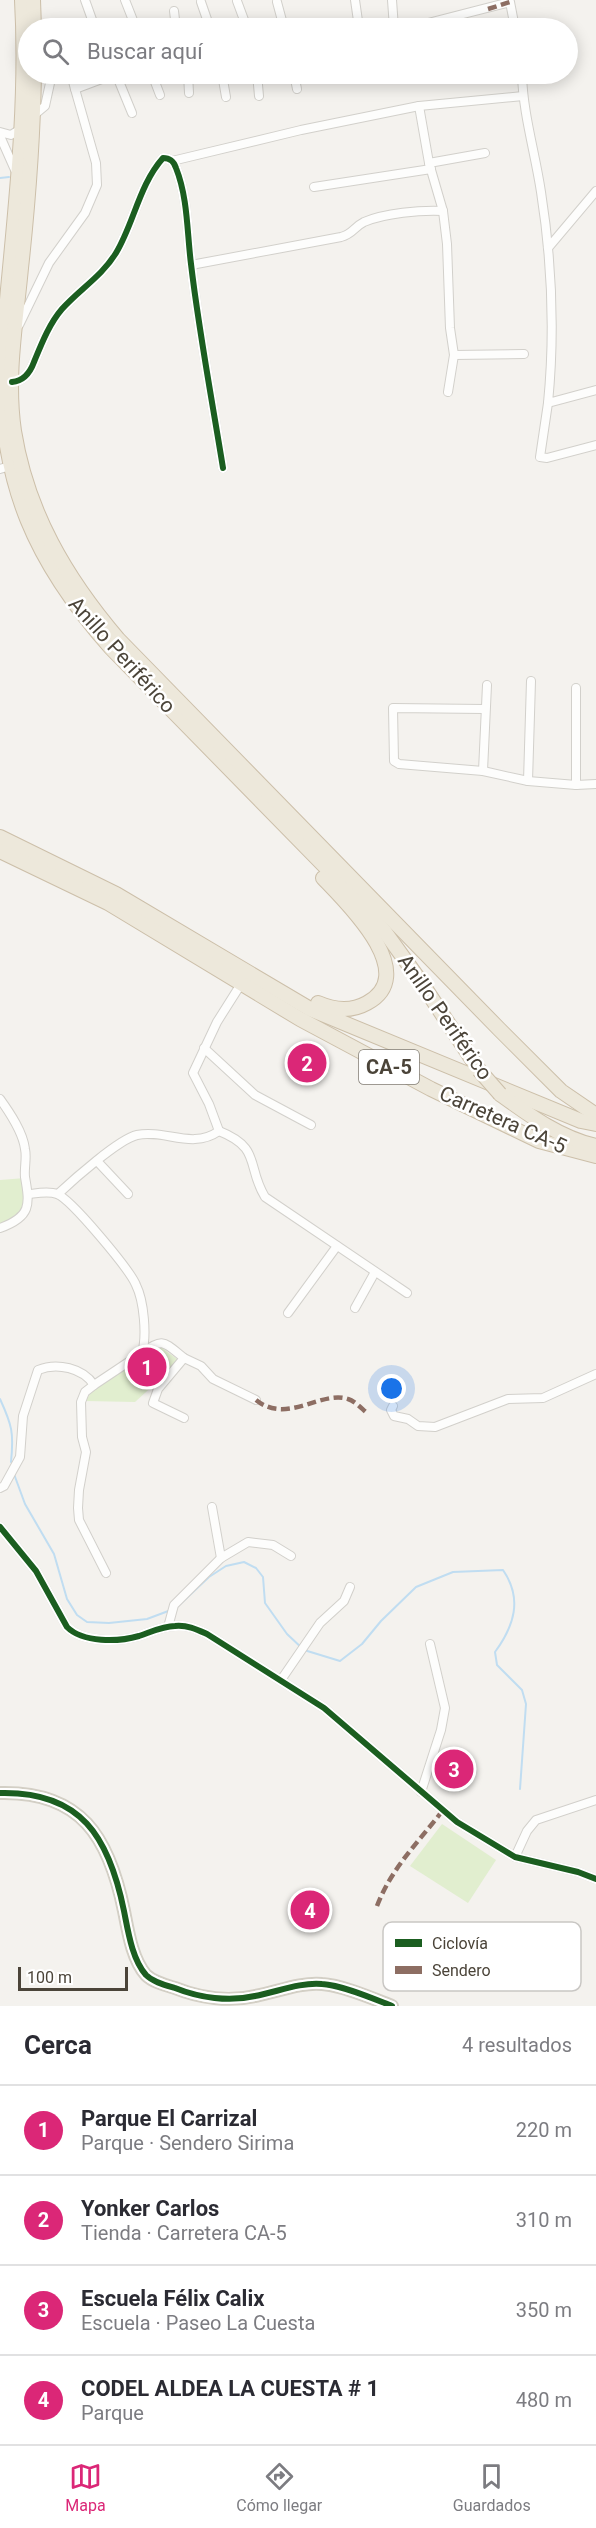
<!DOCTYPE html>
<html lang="es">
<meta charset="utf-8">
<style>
:root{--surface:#fff;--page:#f2f2f3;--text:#2b2b33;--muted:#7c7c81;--line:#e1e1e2;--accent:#db2777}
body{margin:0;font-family:Roboto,sans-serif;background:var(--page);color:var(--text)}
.scale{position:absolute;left:18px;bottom:15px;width:110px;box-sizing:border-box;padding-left:6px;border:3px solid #4b4439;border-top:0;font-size:16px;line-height:21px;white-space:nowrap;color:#4b4439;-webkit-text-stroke:4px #fff;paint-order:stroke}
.you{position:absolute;left:392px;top:1389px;width:21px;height:21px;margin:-15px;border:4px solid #fff;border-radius:50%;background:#1a73e8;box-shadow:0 0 0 9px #1a73e833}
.badge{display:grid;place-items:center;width:39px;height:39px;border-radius:50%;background:var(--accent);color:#fff;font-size:20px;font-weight:700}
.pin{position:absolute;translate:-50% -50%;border:3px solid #fff;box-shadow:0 2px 6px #0006}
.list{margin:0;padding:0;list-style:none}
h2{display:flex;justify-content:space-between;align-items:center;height:78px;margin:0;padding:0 24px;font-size:26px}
h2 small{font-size:20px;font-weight:400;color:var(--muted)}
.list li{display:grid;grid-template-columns:39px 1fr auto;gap:18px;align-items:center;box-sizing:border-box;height:90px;padding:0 24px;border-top:2px solid var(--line)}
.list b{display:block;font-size:22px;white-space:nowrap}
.list p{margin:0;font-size:20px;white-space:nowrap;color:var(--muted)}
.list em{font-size:20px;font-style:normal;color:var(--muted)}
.icon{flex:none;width:33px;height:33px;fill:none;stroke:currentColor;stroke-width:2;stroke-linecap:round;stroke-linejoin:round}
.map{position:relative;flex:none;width:596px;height:2006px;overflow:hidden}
.search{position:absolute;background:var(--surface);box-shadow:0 3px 15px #0003;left:18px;right:18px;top:18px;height:66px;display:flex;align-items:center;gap:15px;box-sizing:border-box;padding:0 21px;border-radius:33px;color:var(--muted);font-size:22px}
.sheet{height:438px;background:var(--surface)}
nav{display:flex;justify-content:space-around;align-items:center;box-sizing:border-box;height:84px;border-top:2px solid var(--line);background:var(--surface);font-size:16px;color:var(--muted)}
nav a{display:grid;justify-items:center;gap:3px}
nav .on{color:var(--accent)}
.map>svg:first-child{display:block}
.park{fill:#e1eecf}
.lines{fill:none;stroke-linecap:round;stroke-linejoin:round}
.stream{stroke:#c0ddf1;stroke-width:2}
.street-casing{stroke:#d2d0cb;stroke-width:10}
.secondary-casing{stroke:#d3cfc5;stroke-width:14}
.highway-casing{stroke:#ccbfa9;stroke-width:16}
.street{stroke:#fdfdfc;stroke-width:8}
.secondary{stroke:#f7f6f1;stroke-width:10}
.highway{stroke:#ede8db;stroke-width:14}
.highway-bridge-casing{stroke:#ccbfa9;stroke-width:16;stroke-linecap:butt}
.highway-bridge{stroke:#ede8db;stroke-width:14}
.quiet{stroke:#8d6e63;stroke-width:4.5;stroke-dasharray:9 4.5;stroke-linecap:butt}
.cycleway-casing{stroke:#fff;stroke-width:10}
.cycleway{stroke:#1b5e20;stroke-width:6}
.labels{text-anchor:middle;stroke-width:5;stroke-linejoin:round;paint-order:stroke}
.shield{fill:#fff;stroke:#817c74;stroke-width:1.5}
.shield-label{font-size:20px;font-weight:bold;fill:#4b4439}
.street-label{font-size:21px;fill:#4b4439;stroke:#fff}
.key{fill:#fff;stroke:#c9c7c4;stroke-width:1.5}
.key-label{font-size:16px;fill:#4b4439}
</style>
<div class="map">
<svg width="596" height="2006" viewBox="0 0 596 2006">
<rect width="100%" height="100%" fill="#f4f2ee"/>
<g class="park">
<polygon points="25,1178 24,1213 0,1228 0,1180"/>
<polygon points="155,1343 180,1361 135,1402 85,1401 96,1386"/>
<polygon points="442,1824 496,1860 468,1903 410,1866"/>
</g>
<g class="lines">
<g class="stream">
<polyline points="0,178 9,177"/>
<path d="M0,1399C12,1425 14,1433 11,1462"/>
<polyline points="14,1474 25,1504 54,1554 67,1599 77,1615 87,1622 109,1623 147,1619 171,1610"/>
<path d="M176,1608L209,1577L226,1566L244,1562L256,1568L263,1577L265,1603L287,1634L304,1650L340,1661L362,1644L381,1621L416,1587L453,1572L503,1570C523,1599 514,1626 495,1652L497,1665L522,1690L526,1704L520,1789"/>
</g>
<g class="street-casing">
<g id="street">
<polyline points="85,0 95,28"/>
<polyline points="125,0 136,28"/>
<polyline points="355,0 359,28"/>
<polyline points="392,0 394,28"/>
<polyline points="237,1 247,28"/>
<polyline points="201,2 210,28"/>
<polyline points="277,2 284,28"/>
<polyline points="174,11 176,28"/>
<polyline points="457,17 460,28"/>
<polyline points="382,28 428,23 510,2 515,28"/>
<polyline points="71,74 75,89"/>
<polyline points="116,74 132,113"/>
<polyline points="152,74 160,95"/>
<polyline points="188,74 189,93"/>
<polyline points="222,74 226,97"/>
<polyline points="257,74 259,96"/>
<polyline points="294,74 297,89"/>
<polyline points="332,74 333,79"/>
<path d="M522,74C523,114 535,152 541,192C552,262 555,332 548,403L596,390"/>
<polyline points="419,106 429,163 443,211 447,244 450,328 454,355 448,392"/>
<polyline points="33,116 45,106 52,74"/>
<polyline points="0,132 11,135 22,128"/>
<polyline points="0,136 15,170"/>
<polyline points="172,161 301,130 419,106 523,96"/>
<polyline points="429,163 485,153"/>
<polyline points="314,187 431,169"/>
<polyline points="548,248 596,191"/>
<path d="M191,265L341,237C353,234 354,227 364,222C385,213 420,210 443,211"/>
<polyline points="19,325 49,263 85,213 97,185 96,163 75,89 115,74"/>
<polyline points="454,355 524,354"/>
<path d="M12,382C24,381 30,373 34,362C41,345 49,324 62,309C80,289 102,276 116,253C134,223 139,185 163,158C171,158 174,162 176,168C188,198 187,233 191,264C199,332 212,400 223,468"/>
<polyline points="548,403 540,457 547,458 596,445"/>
<polyline points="0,469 10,466"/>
<polyline points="576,688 576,785"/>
<polyline points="484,709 393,708 394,761 399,764 483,771 528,781 576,785 596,784"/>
<polyline points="483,771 487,685"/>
<polyline points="528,781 531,681"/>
<polyline points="204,1048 255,1095 311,1125"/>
<path d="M0,1099C10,1113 23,1132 25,1149C27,1158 24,1168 25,1177C30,1205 31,1217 0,1228"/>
<path d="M219,1131C262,1148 246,1166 265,1197L407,1293"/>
<polyline points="219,1131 209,1104 193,1073 217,1022 241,984"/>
<polyline points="97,1161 128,1194"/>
<path d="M58,1194C73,1180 119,1139 137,1135C165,1129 192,1150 219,1131"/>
<polyline points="355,1308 375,1272"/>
<polyline points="288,1313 337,1246"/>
<path d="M142,1353C163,1337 164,1342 184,1358L158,1389L153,1403L184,1418"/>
<polyline points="184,1358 201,1366 213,1379 256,1400"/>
<polyline points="94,1385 85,1392 81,1402 82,1437 86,1452 79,1490 78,1508 79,1520 106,1573"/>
<polyline points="393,1406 391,1410 394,1416 408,1419 418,1426 435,1427 508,1399 543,1398 596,1374"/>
<path d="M0,1488L4,1486L20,1457L23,1416L38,1370C57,1362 83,1368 94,1385L142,1353C147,1336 144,1301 136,1285C130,1270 71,1199 57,1194C49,1191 38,1193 30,1194"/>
<polyline points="212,1507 221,1558"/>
<path d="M0,1527L36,1571L67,1627C83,1643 118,1642 139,1636C151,1632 163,1626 175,1626C188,1625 196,1629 207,1634L324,1708L457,1822L515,1857L578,1872L596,1879"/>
<polyline points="168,1627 174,1605 221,1558 248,1542 273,1545 291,1556"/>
<polyline points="281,1680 320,1623 344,1601 350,1587"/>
<polyline points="421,1792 441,1730 445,1708 430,1644"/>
<polyline points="515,1857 527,1831 536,1820 596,1800"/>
</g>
</g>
<g class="secondary-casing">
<path id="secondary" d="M0,1793C81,1791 109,1837 124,1911C128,1931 132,1959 146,1975C153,1982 165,1985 175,1988C200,1998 229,2002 255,1996C277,1992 300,1982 322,1984C342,1985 374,1999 392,2006"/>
</g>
<g class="highway-casing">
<g id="highway">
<path d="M22,0C29,124 10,247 1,370C1,485 35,562 111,648L352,894L385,932L421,982L479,1070"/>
<polyline points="33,0 34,28"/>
<path d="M34,74C33,138 28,204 21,268C16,322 6,377 14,431C27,512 66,578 118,639L499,1029L561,1091L596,1115"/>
<polyline points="0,837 116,894 310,1009 581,1121 596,1124"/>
<polyline points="0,851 108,903 300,1019 431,1089 539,1141 596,1156"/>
<path d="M318,1003C334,1010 351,1012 367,1003C421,974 347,903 323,878"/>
<path d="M500,1094C529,1115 560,1138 596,1146"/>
</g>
</g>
<use href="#street" class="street"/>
<use href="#secondary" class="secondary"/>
<use href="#highway" class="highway"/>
<g class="highway-bridge-casing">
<polyline id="highway-bridge" points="479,1070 500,1094"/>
</g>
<use href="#highway-bridge" class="highway-bridge"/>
<g class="quiet">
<polyline points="488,9 510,2"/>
<path d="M256,1400C287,1425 321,1390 348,1399C355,1401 362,1409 367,1413"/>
<path d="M377,1906C392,1867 418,1843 443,1810"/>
</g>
<g class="cycleway-casing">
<g id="cycleway">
<path d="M12,382C24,381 30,373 34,362C41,345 49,324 62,309C80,289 102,276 116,253C134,223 139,185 163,158C171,158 174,162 176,168C188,198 187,233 191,264C199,332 212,400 223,468"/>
<path d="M0,1527L36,1571L67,1627C83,1643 118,1642 139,1636C151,1632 163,1626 175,1626C188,1625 196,1629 207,1634L324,1708L457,1822L515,1857L578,1872L596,1879"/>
<path d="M0,1793C81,1791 109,1837 124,1911C128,1931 132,1959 146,1975C153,1982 165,1985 175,1988C200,1998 229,2002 255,1996C277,1992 300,1982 322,1984C342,1985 374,1999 392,2006"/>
</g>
</g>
<use href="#cycleway" class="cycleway"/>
</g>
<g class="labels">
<rect class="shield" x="359" y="1050" width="60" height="34" rx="4.5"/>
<g class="shield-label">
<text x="389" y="1074">CA-5</text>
</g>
<g class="street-label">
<text transform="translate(122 655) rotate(48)" y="7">Anillo Periférico</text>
<text transform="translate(445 1017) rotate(55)" y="7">Anillo Periférico</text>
<text transform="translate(503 1120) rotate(24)" y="7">Carretera CA-5</text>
</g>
</g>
<rect x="383" y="1922" width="198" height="69" rx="9" class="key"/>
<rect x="395" y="1939" width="27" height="8" fill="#1b5e20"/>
<rect x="395" y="1966" width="27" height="8" fill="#8d6e63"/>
<g class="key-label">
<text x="432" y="1949">Ciclovía</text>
<text x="432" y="1976">Sendero</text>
</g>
</svg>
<div class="scale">100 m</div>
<div class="you"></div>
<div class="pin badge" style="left:147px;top:1367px">1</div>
<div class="pin badge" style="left:307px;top:1063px">2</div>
<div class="pin badge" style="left:454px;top:1769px">3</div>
<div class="pin badge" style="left:310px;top:1910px">4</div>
<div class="search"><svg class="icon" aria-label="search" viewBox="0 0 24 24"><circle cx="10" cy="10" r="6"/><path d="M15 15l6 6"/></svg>Buscar aquí</div>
</div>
<section class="sheet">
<h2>Cerca<small>4 resultados</small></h2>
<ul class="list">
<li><span class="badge">1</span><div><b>Parque El Carrizal</b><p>Parque · Sendero Sirima</p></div><em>220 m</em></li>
<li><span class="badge">2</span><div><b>Yonker Carlos</b><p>Tienda · Carretera CA-5</p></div><em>310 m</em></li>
<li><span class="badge">3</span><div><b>Escuela Félix Calix</b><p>Escuela · Paseo La Cuesta</p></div><em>350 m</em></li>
<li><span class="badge">4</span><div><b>CODEL ALDEA LA CUESTA # 1</b><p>Parque</p></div><em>480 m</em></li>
</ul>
</section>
<nav>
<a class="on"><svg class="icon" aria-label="map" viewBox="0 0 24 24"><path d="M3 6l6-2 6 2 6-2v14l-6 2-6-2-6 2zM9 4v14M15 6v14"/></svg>Mapa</a>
<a><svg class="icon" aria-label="directions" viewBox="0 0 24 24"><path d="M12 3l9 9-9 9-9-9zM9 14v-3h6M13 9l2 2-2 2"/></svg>Cómo llegar</a>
<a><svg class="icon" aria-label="saved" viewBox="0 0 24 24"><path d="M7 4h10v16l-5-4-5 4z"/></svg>Guardados</a>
</nav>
